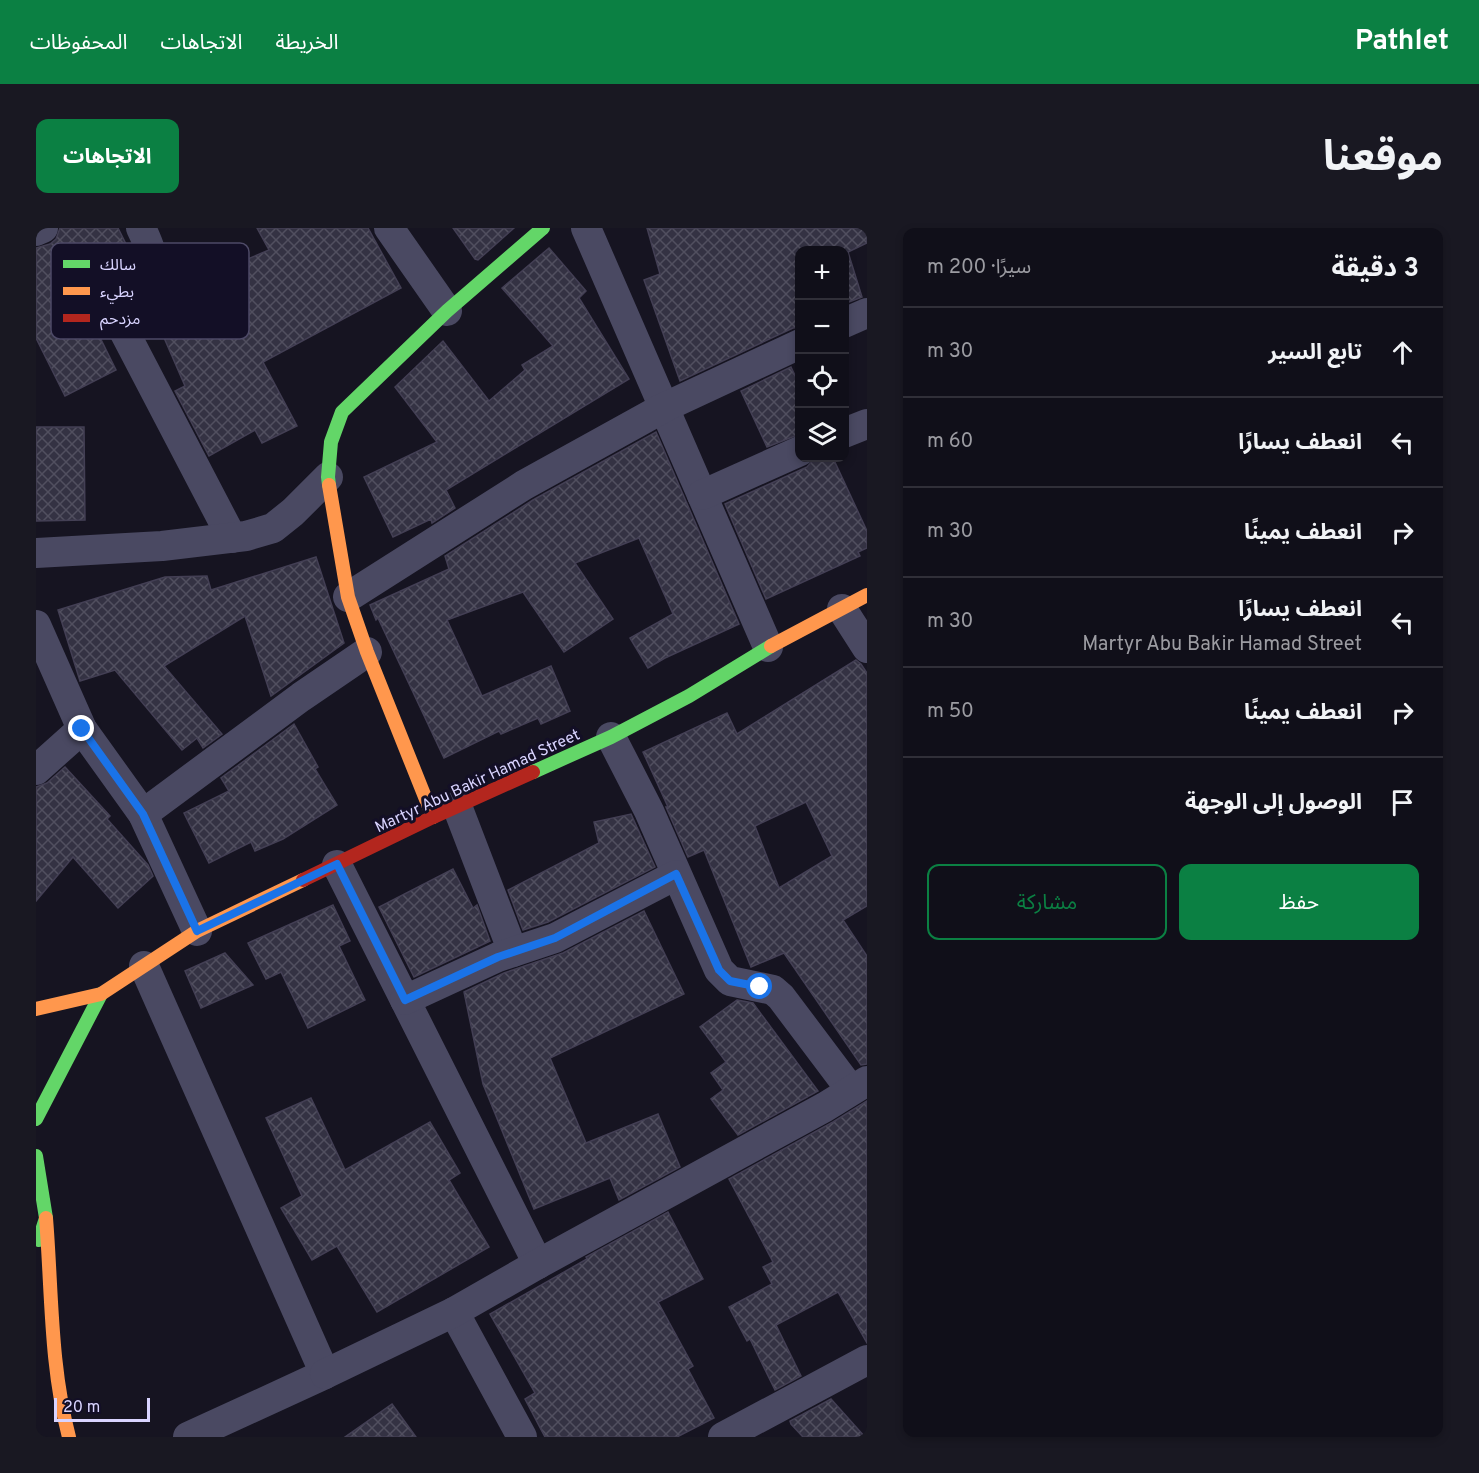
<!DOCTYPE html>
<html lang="ar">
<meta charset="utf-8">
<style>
:root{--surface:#100f19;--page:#191822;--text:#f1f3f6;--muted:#9c9ca2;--line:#302f38;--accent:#0b8043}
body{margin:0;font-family:Overpass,"Noto Sans Arabic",sans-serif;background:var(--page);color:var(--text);direction:rtl}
.controls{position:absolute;right:18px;top:18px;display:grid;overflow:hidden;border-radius:12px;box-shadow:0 3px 9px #0003}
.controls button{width:54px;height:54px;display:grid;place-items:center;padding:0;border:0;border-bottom:2px solid var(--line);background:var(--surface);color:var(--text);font:30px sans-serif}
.scale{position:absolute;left:18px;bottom:15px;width:96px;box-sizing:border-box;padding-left:6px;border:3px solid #d9d4ff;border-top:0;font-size:16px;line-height:21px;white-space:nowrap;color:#d9d4ff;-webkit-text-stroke:4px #130f26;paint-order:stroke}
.stop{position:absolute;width:18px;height:18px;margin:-14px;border:4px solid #1a73e8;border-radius:50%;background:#fff}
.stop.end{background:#1a73e8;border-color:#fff;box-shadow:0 2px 6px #0008}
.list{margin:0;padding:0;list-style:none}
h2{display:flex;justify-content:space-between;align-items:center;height:78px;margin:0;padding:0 24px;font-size:26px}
h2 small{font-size:20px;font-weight:400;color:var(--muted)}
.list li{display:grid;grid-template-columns:39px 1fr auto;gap:18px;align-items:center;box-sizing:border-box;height:90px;padding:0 24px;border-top:2px solid var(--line)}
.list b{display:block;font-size:22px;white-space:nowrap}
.list p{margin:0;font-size:20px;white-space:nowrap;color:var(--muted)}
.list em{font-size:20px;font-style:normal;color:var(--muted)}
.actions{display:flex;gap:12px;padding:18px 24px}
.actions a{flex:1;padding:14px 0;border:2px solid var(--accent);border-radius:12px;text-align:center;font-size:21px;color:var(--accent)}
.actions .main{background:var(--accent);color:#fff}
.icon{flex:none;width:33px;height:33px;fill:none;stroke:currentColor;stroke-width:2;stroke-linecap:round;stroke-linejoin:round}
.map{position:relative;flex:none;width:831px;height:1209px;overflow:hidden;direction:ltr;border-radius:12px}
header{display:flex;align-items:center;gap:36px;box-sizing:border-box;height:84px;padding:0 30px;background:var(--accent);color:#fff}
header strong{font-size:28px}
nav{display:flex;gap:33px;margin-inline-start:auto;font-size:21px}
.intro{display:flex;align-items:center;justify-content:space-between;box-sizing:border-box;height:144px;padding:0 36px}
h1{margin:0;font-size:42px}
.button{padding:15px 27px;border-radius:12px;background:var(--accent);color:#fff;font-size:21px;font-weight:700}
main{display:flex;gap:36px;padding:0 36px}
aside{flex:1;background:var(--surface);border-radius:12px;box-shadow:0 3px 9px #0003}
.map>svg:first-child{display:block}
.building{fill:url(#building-cross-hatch);stroke:#433f54;stroke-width:1.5;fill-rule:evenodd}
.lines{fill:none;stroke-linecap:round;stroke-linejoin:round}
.street{stroke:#4a4962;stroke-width:30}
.fast{stroke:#63d668;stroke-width:14}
.slow{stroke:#ff974d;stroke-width:14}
.jam{stroke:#b3261e;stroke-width:14}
.route{stroke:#1a73e8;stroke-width:8}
.labels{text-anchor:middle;stroke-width:6;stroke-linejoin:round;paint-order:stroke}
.street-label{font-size:16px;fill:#d9d4ff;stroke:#130f26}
.key{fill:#130f26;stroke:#4e4a67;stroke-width:1.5}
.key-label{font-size:16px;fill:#d9d4ff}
</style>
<header>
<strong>Pathlet</strong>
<nav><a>الخريطة</a><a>الاتجاهات</a><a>المحفوظات</a></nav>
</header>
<div class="intro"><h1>موقعنا</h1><a class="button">الاتجاهات</a></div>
<main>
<aside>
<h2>3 دقيقة<small>سيرًا · 200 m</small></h2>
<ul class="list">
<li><svg class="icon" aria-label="ahead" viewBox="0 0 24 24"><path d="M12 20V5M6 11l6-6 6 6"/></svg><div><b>تابع السير</b></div><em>30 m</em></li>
<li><svg class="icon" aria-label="left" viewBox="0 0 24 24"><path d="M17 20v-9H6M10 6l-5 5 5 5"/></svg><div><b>انعطف يسارًا</b></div><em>60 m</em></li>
<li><svg class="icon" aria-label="right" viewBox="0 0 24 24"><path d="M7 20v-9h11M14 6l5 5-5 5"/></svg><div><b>انعطف يمينًا</b></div><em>30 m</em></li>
<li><svg class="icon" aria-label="left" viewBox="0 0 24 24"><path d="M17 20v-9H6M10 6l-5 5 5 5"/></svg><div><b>انعطف يسارًا</b><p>Martyr Abu Bakir Hamad Street</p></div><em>30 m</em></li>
<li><svg class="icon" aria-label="right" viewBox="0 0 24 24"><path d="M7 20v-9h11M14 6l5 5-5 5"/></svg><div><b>انعطف يمينًا</b></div><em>50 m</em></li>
<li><svg class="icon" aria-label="arrive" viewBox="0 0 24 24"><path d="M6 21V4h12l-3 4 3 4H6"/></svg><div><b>الوصول إلى الوجهة</b></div></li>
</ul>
<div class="actions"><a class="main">حفظ</a><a>مشاركة</a></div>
</aside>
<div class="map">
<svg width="831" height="1209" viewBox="0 0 831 1209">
<defs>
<pattern id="building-cross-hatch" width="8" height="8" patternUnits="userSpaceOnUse" patternTransform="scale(1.5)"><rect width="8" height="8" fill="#343243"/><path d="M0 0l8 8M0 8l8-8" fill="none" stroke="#514f5f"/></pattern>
</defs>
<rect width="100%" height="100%" fill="#161421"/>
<g class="building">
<polygon points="24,0 82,0 98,32 95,37 42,65 80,142 29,168 0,110 0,20 14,16 20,11"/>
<polygon points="221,0 332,0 365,60 227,134 261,198 226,215 219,202 173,228 139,163 149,158 112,73 233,22"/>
<polygon points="417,0 478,0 442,32 439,31"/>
<polygon points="611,0 831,0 831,15 812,24 826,69 808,76 808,22 764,22 764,99 757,100 644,153 608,52 624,46"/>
<polygon points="513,20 550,63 543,70 593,151 410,262 419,280 396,295 395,291 357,309 328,249 401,214 359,159 407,113 453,173 489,142 486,137 517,118 466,60"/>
<polygon points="755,139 764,158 764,206 731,219 705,163"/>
<polygon points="0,199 48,199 49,292 0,293"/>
<polygon points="620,204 703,396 629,430 612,440 594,410 637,386 603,310 539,335 577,391 528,424 487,364 411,392 446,468 515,438 534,483 505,496 502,490 465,506 463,503 408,530 342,390 340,392 334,377 413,341 409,328 497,272"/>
<polygon points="779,230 797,230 831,303 831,320 822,324 824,328 730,371 689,276 771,239"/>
<polygon points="280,329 308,415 235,468 209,388 128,438 186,506 167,520 161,510 146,522 79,442 44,453 22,382 129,349 171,348 175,362"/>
<path d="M820,432L825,436L831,445V678L807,692L831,728V836L825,837L748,725L715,739L668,622L652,629L630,579H632L607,524L691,485L701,506ZM770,574L796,628L743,660L719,598Z"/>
<polygon points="258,496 282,539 279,541 301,577 247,611 219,623 215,614 173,635 148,585 193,563 185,550"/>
<polygon points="29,539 74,588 71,591 112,637 117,648 82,680 37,629 0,673 0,559 11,555"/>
<polygon points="595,586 619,639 512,694 487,702 472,662 563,615 558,594"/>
<polygon points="417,641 437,680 441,677 454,713 378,749 343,679"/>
<polygon points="297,677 314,713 303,718 329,772 272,800 245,744 230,751 212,715"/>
<polygon points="608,683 648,766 514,830 550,915 622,886 644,939 583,972 574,950 498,981 447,856 428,764 468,745 527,725"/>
<polygon points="189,725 217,757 165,780 149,743"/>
<polygon points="701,772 717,775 782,863 702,907 675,871 687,862 675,845 690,834 664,799"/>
<polygon points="275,870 309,942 394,894 424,945 413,952 453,1019 341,1084 301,1018 276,1032 245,980 266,968 230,890"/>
<polygon points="831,873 831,1115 802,1064 740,1097 765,1148 739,1162 714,1111 711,1113 693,1079 736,1056 727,1039 737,1034 693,951 797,894"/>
<polygon points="632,984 667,1051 622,1074 657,1138 652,1141 678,1190 641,1209 509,1209 489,1171 499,1165 454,1086 551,1031 550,1029"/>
<polygon points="795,1171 829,1209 767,1209 755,1196 754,1193"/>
<polygon points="356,1176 380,1209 309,1209"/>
</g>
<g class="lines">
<g class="street">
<path d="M105,0C124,39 117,42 88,68C82,73 79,76 78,84L196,310"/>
<polyline points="353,0 411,83"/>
<polyline points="550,0 732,419"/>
<polyline points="0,3 7,0"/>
<polyline points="808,95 831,85"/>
<polyline points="808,205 831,196"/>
<polyline points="666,267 764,223"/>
<polyline points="0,325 126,318 210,308 237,300 257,284 292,249"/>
<polyline points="312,369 488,257 629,179 764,116"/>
<polyline points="806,381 831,420"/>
<polyline points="0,397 46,501 107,586 161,703"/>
<polyline points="575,509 613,583 683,742 694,753 737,762 745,769 815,862"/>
<polyline points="0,542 46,501"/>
<polyline points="421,578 477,724"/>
<polyline points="107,586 265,469 331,424"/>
<polyline points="301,637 502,1036"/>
<polyline points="108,738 289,1146 152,1209"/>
<polyline points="369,772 462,729 519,710 640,647"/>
<polyline points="418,1084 486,1209"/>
<polyline points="289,1146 418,1084 502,1036 789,879 831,853"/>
<polyline points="687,1209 831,1132"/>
</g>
<g class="fast">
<polyline points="293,257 292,249 295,214 306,184 411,83 507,0"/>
<polyline points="497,544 575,509 653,468 735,418"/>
<polyline points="0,891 65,766"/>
<polyline points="0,928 10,990 3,1012"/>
</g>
<g class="slow">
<polyline points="293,257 312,369 331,424 397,589"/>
<polyline points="735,418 831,367"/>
<polyline points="0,781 65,766 161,703 267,652"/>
<path d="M10,990C16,1064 14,1137 33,1209"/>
</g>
<polyline class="jam" points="267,652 397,589 497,544"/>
</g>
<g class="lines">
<polyline class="route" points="46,501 107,586 161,703 301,636 369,772 462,729 519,710 640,646 683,742 694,753 724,759"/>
</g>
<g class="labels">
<g class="street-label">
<text transform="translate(441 552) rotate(-25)" y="6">Martyr Abu Bakir Hamad Street</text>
</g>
</g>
<rect x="15" y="15" width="198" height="96" rx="9" class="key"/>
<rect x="27" y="32" width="27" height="8" fill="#63d668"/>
<rect x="27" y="59" width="27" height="8" fill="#ff974d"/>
<rect x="27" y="86" width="27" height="8" fill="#b3261e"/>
<g class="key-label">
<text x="64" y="42">سالك</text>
<text x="64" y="69">بطيء</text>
<text x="64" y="96">مزدحم</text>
</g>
</svg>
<div class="controls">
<button>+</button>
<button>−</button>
<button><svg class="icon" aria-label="locate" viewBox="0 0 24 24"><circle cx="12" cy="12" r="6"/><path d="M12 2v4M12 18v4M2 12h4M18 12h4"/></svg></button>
<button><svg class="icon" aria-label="layers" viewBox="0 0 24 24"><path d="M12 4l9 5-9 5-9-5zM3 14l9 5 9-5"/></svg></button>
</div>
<div class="scale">20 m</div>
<div class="stop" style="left:724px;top:759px"></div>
<div class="stop end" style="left:46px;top:501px"></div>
</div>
</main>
